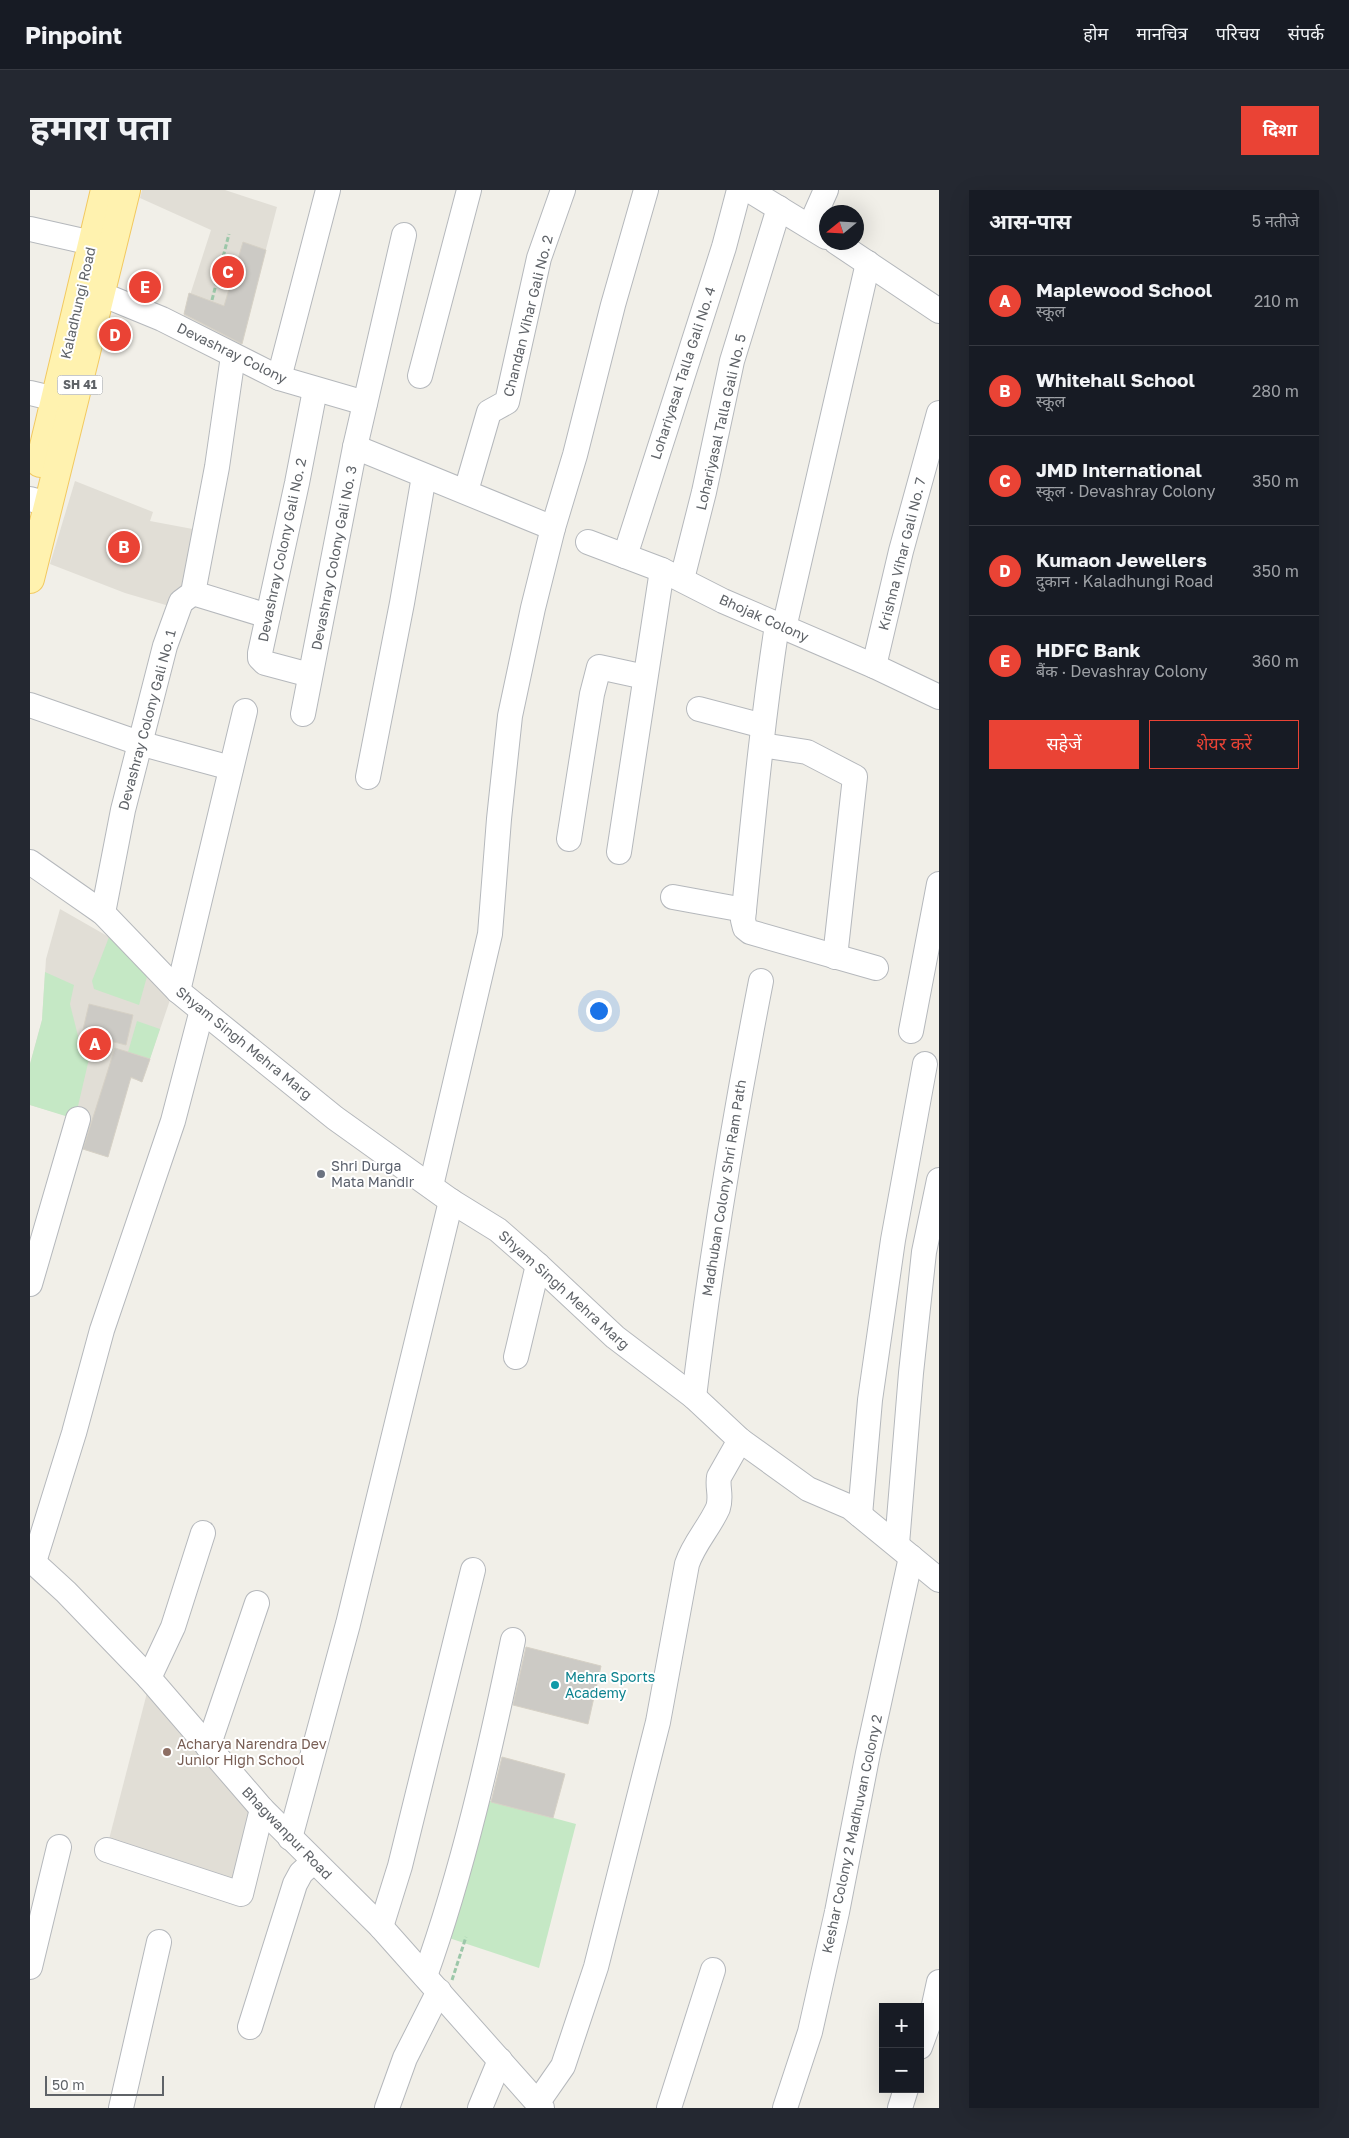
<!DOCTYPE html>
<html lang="hi">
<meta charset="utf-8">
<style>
:root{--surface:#171b24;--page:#242831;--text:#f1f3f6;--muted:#9ea1a6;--line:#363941;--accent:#ea4335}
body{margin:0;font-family:"Golos Text","Noto Sans Devanagari",sans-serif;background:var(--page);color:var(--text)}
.controls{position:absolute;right:15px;bottom:15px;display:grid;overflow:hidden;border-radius:0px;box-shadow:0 5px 20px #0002}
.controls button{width:45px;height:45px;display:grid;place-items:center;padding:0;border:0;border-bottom:1px solid var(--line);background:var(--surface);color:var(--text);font:25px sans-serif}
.compass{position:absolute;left:789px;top:15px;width:45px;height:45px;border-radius:50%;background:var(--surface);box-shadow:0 5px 20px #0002;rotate:252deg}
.scale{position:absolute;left:15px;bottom:12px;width:119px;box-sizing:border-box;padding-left:5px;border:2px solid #5f6368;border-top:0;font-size:14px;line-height:18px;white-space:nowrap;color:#5f6368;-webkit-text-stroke:4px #fff;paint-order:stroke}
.you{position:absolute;left:568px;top:820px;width:18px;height:18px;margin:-12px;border:4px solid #fff;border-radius:50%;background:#1a73e8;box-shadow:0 0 0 8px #1a73e833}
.badge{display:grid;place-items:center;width:32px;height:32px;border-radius:50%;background:var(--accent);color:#fff;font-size:16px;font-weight:700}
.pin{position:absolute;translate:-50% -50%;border:2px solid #fff;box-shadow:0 1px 5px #0006}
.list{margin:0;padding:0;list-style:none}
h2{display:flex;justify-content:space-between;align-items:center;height:65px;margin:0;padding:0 20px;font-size:21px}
h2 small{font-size:16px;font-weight:400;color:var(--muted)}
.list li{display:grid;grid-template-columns:32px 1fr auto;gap:15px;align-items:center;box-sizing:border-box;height:90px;padding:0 20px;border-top:1px solid var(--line)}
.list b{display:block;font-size:19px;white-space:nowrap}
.list p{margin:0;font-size:16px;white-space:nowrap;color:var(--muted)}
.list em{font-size:16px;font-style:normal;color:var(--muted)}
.actions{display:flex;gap:10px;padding:15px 20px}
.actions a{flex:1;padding:11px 0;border:1px solid var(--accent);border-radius:0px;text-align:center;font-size:18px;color:var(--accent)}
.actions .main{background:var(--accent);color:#fff}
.map{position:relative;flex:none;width:909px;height:1918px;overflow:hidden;border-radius:0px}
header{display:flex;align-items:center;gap:30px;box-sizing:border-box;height:70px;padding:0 25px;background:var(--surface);border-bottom:1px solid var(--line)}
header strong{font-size:24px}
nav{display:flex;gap:28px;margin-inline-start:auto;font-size:18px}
.intro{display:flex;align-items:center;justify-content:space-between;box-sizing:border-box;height:120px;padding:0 30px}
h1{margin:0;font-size:35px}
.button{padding:12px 22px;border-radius:0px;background:var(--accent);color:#fff;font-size:18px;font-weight:700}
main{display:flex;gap:30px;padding:0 30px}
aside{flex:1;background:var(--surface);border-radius:0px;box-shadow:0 5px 20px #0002}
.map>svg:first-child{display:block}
.education{fill:#e1ded6}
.green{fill:#c5e8c5}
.building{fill:#cccac5;stroke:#d6d1c6}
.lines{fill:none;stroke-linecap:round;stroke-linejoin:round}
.minor-casing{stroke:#b5b8bc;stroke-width:26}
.major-casing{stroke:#f2c960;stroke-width:30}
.path{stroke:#9cc7a9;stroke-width:3;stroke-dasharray:5 2.5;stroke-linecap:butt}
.minor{stroke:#fff;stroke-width:24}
.major{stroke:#fff2af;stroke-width:28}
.worship-dot{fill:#6b7280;stroke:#fff;stroke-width:2}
.culture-dot{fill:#0f9aa8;stroke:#fff;stroke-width:2}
.education-dot{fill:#8d6e63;stroke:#fff;stroke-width:2}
.labels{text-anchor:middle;stroke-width:4;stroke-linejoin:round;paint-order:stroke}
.shield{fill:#fff;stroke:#8f9295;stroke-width:1}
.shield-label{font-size:12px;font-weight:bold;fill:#5f6368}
.street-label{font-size:14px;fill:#5f6368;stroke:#fff}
.worship-label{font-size:14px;fill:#5b616d;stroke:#fff;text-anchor:start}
.culture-label{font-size:14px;fill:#0d838f;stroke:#fff;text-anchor:start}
.education-label{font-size:14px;fill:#785e54;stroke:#fff;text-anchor:start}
</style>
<header>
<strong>Pinpoint</strong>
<nav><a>होम</a><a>मानचित्र</a><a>परिचय</a><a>संपर्क</a></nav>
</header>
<div class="intro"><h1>हमारा पता</h1><a class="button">दिशा</a></div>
<main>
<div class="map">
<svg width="909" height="1918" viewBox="0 0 909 1918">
<rect width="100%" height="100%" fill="#f1efe8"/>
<g class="education">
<polygon points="112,0 195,0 247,17 211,155 152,130 181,40 110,8"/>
<polygon points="45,291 123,322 120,331 168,340 146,418 95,403 20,374"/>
<polygon points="30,719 79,747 109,773 140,810 112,892 100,888 78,967 45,957 51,930 0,915 0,874 12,830 16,769"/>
<polygon points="118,1499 226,1625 208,1698 77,1657"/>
</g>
<g class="green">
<polygon points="79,747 118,783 109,815 64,799 62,791"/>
<polygon points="15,782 44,795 40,814 49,850 62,856 45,929 0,915 0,874 12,830"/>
<polygon points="107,831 130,839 120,869 98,862"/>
<polygon points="453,1609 546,1634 509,1778 413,1746"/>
</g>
<g class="building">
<polygon points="213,52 236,60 212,154 154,124 159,103 194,116"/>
<polygon points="59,814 103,825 96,855 52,844"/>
<polygon points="85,858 120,869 112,892 101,887 78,967 53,959"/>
<polygon points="496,1457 571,1476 558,1534 483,1515"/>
<polygon points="472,1567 535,1584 523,1628 461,1612"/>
</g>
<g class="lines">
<g class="minor-casing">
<g id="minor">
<polyline points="719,0 796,47"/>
<polyline points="780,36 796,0"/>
<polyline points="0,39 62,53"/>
<polyline points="806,52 909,121"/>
<polyline points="54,97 132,129 249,188 335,213"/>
<polyline points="390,186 439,0"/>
<polyline points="249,188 298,0"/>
<polyline points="0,203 42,213"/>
<polyline points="325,257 523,338"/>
<polyline points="436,301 459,222 477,212 509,68 533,0"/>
<polyline points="0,309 18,314"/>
<polyline points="558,352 632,380 693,411 844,476 909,507"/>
<polyline points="595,366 694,57 709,0"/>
<polyline points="652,389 674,302 702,171 749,18"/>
<polyline points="163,403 238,426"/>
<path d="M747,435C732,533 723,631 713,730L715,738L720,742L846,778"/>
<polyline points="754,438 838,73"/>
<polyline points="844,476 871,361 909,223"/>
<polyline points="280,485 235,473 230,468 230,463 267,293 285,200"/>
<polyline points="0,515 109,553 201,578"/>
<polyline points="669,519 733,536"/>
<polyline points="273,524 325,257 374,45"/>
<polyline points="732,555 777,562 825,587 805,767"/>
<polyline points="338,587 372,413 394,286"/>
<polyline points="539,649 562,504 569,477 615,487"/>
<polyline points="589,662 632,380"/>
<polyline points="0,672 73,723 148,801 305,928 421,1011 468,1040 508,1075 585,1147 664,1207 710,1250 778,1299 820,1317 909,1390"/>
<polyline points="643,707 714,720"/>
<polyline points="73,723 93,620 135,456 151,412 163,403 187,277 203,166"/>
<polyline points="148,801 215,521"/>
<polyline points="881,841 909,694"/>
<polyline points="401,996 460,744 469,629 480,526 503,418 523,338 545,265 583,115 616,0"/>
<polyline points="0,1094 48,929"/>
<polyline points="486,1167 508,1075"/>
<path d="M664,1207C681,1067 704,929 731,791"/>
<polyline points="830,1325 840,1210 863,1050 895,874"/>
<polyline points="867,1354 881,1183 894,1062 909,990"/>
<polyline points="0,1369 36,1402 119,1488 232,1619 351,1737 512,1918"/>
<polyline points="4,1372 44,1243 72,1140 143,931 172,820"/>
<polyline points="119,1488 143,1437 173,1343"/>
<polyline points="178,1557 227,1413"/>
<polyline points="260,1648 318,1434 421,1011"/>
<polyline points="77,1660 211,1704 232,1619"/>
<polyline points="351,1737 370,1676 443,1380"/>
<polyline points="0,1777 29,1657"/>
<path d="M395,1786C433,1680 460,1561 483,1450"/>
<polyline points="220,1837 265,1694 271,1683 283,1672"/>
<polyline points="890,1857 902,1824 909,1792"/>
<path d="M508,1912L533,1876L566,1777L628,1532L657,1374C664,1353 679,1338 688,1318C692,1306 687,1298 689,1287L710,1250"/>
<polyline points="91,1918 129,1752"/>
<polyline points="357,1918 375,1868 409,1801"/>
<polyline points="450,1918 470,1870"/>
<polyline points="639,1918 683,1780"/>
<polyline points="755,1918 780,1842 807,1722 838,1563 881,1367"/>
<polyline points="870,1918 876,1899"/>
</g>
</g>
<g class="major-casing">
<g id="major">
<polyline points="10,273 75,0"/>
<polyline points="0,389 96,0"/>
</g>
</g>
<g class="path">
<polyline points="182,110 199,44"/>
<polyline points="422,1790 436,1747"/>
</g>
<use href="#minor" class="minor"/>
<use href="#major" class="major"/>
</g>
<circle class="worship-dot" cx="291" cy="984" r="5"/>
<circle class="culture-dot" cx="525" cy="1495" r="5"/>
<circle class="education-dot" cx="137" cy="1562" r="5"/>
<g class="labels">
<rect class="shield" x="27.5" y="185.5" width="45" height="19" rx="4"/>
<g class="shield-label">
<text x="50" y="199">SH 41</text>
</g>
<g class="street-label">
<text transform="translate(48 113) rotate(-77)" y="5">Kaladhungi Road</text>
<text transform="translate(498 126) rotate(-76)" y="5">Chandan Vihar Gali No. 2</text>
<text transform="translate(202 163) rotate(26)" y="5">Devashray Colony</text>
<text transform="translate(653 183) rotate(-72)" y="5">Lohariyasal Talla Gali No. 4</text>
<text transform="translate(691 232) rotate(-77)" y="5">Lohariyasal Talla Gali No. 5</text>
<text transform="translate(252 360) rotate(-78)" y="5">Devashray Colony Gali No. 2</text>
<text transform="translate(872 364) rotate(-76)" y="5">Krishna Vihar Gali No. 7</text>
<text transform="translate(304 368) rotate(-79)" y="5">Devashray Colony Gali No. 3</text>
<text transform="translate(734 428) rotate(24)" y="5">Bhojak Colony</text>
<text transform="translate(117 530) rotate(-75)" y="5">Devashray Colony Gali No. 1</text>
<text transform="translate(214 853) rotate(39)" y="5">Shyam Singh Mehra Marg</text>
<text transform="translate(694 998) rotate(-81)" y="5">Madhuban Colony Shri Ram Path</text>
<text transform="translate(534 1100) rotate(42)" y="5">Shyam Singh Mehra Marg</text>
<text transform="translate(257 1643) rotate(46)" y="5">Bhagwanpur Road</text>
<text transform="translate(822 1644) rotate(-78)" y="5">Keshar Colony 2 Madhuvan Colony 2</text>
</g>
<g class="worship-label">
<text x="301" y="981">Shri Durga<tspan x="301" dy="16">Mata Mandir</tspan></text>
</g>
<g class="culture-label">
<text x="535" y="1492">Mehra Sports<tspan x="535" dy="16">Academy</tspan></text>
</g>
<g class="education-label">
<text x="147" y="1559">Acharya Narendra Dev<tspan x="147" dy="16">Junior High School</tspan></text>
</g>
</g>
</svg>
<div class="controls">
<button>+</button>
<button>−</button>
</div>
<svg class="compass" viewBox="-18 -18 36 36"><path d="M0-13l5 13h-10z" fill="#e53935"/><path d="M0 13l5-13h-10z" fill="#9ea1a6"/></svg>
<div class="scale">50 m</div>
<div class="you"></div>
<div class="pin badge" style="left:65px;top:854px">A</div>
<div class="pin badge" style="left:94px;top:357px">B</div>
<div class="pin badge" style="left:198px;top:82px">C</div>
<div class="pin badge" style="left:85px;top:145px">D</div>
<div class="pin badge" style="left:115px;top:97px">E</div>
</div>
<aside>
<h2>आस-पास<small>5 नतीजे</small></h2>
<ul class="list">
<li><span class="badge">A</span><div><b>Maplewood School</b><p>स्कूल</p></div><em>210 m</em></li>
<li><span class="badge">B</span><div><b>Whitehall School</b><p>स्कूल</p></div><em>280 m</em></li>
<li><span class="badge">C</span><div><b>JMD International</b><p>स्कूल · Devashray Colony</p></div><em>350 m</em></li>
<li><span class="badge">D</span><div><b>Kumaon Jewellers</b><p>दुकान · Kaladhungi Road</p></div><em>350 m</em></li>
<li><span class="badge">E</span><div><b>HDFC Bank</b><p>बैंक · Devashray Colony</p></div><em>360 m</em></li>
</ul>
<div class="actions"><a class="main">सहेजें</a><a>शेयर करें</a></div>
</aside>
</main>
